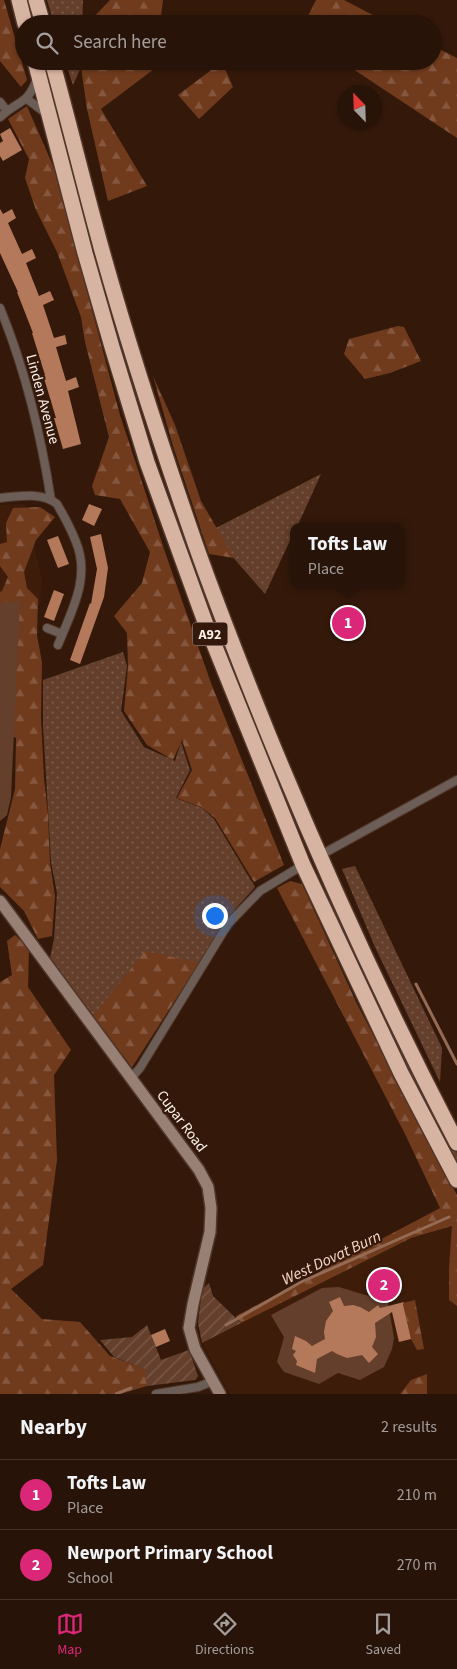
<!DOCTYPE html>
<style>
:root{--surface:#271308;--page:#332016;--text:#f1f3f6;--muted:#a49e9c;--line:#433229;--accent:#db2777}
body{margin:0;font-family:"Source Sans 3",sans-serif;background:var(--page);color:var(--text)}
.compass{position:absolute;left:337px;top:85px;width:45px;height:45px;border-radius:50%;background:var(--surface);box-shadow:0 1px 4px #0004;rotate:337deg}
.you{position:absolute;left:214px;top:915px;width:18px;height:18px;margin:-12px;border:4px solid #fff;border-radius:50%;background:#1a73e8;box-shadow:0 0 0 8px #1a73e833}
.badge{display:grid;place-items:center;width:32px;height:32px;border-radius:50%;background:var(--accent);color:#fff;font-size:16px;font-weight:700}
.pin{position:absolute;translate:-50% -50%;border:2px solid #fff;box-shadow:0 1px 5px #0006}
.popup{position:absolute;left:290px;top:523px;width:115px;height:65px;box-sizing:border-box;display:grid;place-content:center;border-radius:10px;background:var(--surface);filter:drop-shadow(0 1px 4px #0005);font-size:16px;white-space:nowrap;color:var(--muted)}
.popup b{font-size:19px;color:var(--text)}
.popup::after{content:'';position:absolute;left:50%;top:100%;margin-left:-10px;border:10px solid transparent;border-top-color:var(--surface)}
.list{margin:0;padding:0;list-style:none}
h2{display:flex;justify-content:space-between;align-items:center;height:65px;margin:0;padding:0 20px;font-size:21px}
h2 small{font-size:16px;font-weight:400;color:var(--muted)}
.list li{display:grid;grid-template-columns:32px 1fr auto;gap:15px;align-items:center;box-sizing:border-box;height:70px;padding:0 20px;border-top:1px solid var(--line)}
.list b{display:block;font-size:19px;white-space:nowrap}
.list p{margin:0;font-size:16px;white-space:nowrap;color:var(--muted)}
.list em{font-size:16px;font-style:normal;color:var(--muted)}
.icon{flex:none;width:28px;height:28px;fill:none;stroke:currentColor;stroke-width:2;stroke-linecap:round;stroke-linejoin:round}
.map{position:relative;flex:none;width:457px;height:1394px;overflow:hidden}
.search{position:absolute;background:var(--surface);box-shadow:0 1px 4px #0004;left:15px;right:15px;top:15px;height:55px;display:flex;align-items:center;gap:12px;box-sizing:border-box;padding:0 18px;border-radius:28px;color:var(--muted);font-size:19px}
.sheet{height:205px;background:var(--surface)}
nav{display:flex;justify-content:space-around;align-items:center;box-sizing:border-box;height:70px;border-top:1px solid var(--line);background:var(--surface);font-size:14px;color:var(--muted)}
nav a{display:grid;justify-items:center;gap:2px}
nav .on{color:var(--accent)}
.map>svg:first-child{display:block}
.built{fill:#3e1c0a}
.grass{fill:url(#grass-dots)}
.forest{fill:url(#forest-firs)}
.park{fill:#643f2c}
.garden{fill:url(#garden-furrows)}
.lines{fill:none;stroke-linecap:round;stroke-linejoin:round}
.stream{stroke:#946c55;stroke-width:3}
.building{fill:#b4795b}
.street-casing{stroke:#50372a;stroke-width:10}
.secondary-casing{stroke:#50372a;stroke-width:14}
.highway-casing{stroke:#50372a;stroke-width:18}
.street{stroke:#6c5e56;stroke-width:8}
.secondary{stroke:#988075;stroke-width:11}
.highway{stroke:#d7b3a1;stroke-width:15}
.labels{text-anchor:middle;stroke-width:4.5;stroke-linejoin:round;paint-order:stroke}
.shield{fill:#34190a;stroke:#c1b1a8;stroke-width:1}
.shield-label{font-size:14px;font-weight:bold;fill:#fef2ec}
.street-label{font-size:15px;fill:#fef2ec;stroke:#34190a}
.water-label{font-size:16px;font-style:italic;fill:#fad6c5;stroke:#34190a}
</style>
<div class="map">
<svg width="457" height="1394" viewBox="0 0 457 1394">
<defs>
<pattern id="grass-dots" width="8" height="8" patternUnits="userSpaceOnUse" patternTransform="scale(1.25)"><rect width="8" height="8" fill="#643f2c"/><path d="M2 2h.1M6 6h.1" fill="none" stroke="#7b5b4b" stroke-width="1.8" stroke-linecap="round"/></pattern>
<pattern id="forest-firs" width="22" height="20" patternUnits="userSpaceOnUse" patternTransform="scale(1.25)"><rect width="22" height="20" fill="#703a1d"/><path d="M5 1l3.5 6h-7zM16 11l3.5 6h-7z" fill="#85573e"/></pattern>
<pattern id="garden-furrows" width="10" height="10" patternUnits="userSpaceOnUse" patternTransform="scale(1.25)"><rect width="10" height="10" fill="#643f2c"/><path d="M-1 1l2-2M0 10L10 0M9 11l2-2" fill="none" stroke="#7b5b4b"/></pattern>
</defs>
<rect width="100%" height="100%" fill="#34190a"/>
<g class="built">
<polygon points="25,504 42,581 40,604 0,607 0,505"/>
<polygon points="457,1225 457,1394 230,1394 202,1343 382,1247"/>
</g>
<g class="grass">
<polygon points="47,0 83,0 82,24 54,24"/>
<polygon points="65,61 82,61 81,67 73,85"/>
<polygon points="321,474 297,527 294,527 294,532 265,594 210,531"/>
<polygon points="123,652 127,666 121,711 144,747 175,761 181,742 190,770 176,798 202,808 214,819 255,887 229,916 132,1067 50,958 54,939 57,893 51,862 43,725 43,680"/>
<polygon points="355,866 442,1048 440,1082 375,947 342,869"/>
<polygon points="328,895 337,909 429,1100 457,1153 457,1168 425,1108 336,919"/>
</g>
<g class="forest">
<polygon points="0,0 4,0 27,80 21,87 0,61"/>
<polygon points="110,0 163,0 160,24 87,24"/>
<polygon points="316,0 344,0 390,24 304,24"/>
<polygon points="433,46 457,58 457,138 341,61 433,61"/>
<polygon points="82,61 155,61 154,69 101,109 147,186 108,201 87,109 81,67"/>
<polygon points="222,62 233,87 199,119 178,95"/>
<polygon points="27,106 54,168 120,415 165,552 211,683 284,865 254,882 215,818 201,807 177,798 192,770 182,740 173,760 147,745 124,711 128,667 127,633 114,616 142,583 150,552 120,499 95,495 92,486 109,437 85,342 81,317 57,252 36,210 25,178 29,159 8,119"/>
<polygon points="398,326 404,327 421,361 390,373 365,379 344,354 349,339"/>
<polygon points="153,376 175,425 201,501 234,558 209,554 173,446"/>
<polygon points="40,507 55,517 36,540 24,572 27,588 38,599 37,636 42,662 41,717 44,778 48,815 50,863 55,896 52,936 38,939 24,911 0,887 0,849 15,789 16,738 0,730 0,592 2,591 8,577 0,566 0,544 7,542 6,523 13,508"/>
<polygon points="290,881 302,884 357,1004 457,1195 457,1306 449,1300 449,1268 452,1226 411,1238 241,1323 236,1316 440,1208 405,1134 277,888"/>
<polygon points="15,935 29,948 28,987 71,1050 54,1075 57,1160 43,1265 11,1289 42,1319 80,1322 110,1356 146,1369 147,1386 120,1394 0,1394 0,982 12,975 7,941"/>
<polygon points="145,951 199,963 132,1067 93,1016"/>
<polygon points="415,1300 424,1349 417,1350 411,1339 403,1303"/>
<polygon points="427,1374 427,1394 400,1394 411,1380"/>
</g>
<g class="park">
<polygon points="20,601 11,797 7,815 0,821 0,603"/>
<polygon points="339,1287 388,1302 394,1338 392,1349 384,1367 360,1380 338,1373 319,1384 284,1372 277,1362 284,1337 271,1315 322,1288"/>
</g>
<g class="garden">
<polygon points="209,1283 213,1296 241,1323 202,1343 198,1323 202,1289"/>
<polygon points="147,1325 161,1360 189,1350 198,1376 195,1380 147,1386 145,1369 114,1357 100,1340 132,1337"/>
</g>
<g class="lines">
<g class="stream">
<polyline points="416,984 457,1064"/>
<polyline points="226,1325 301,1282 449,1217"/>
<polyline points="116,1394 131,1388"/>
</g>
</g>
<g class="building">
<polygon points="10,128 22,150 3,161 0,156 0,143 3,141 0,134"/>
<polygon points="0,209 3,214 12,209 16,218 8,223 22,254 32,249 36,258 26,263 39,296 50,291 54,300 43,305 54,338 65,335 67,344 56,347 66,381 76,377 79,387 68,391 81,444 63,449 54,418 56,418 43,375 45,375 32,333 33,333 17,292 18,292 0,253"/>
<polygon points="89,504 102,509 94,526 82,520"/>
<polygon points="101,534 108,568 104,597 80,664 70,660 90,603 91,604 97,569 90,537"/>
<polygon points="58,536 69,564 58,568 47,540"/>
<polygon points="54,590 64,594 54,621 44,617"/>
<polygon points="340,1297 344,1306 353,1305 360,1307 369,1312 378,1305 380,1308 404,1302 403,1304 411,1339 399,1342 392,1312 375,1323 376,1337 372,1347 378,1354 369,1363 362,1355 347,1358 337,1354 332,1351 317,1359 315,1373 296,1365 297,1361 293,1355 296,1351 292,1349 295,1336 306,1341 312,1346 325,1339 324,1332 326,1321 333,1311 329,1302"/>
<polygon points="165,1329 170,1341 156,1347 151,1335"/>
</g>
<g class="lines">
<g class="street-casing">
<g id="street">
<polyline points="27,99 47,114"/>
<polyline points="0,102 7,111"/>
<path d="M0,117C18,100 27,106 37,79"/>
<path d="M0,308C25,369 41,435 51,500"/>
<path d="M0,498C18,496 43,492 57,504C64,516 71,529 76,542C91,578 71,612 58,645"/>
<polyline points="47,628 62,634"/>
<polyline points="319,856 457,780"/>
<polyline points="131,1078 140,1068 228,924 260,891 303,865"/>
<polyline points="156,1394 198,1387 213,1381"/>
</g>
</g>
<g class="secondary-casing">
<polyline id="secondary" points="0,901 199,1170 208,1187 211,1208 210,1232 193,1304 189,1328 195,1349 220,1394"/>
</g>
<g class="highway-casing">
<g id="highway">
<polyline points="19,0 25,24"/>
<polyline points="36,0 43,24"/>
<polyline points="35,61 85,253 112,347 147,462 205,622 303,865 401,1073 457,1180"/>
<path d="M52,61C69,123 84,185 101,247C129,348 162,448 196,546C219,611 244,674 269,736C326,875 388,1011 457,1143"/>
</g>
</g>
<use href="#street" class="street"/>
<use href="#secondary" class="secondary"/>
<use href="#highway" class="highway"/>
</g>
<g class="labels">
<rect class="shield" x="192.5" y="622.5" width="35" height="23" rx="4"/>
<g class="shield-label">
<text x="210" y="639">A92</text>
</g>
<g class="street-label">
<text transform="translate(43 399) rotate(75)" y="5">Linden Avenue</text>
<text transform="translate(182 1121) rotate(53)" y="5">Cupar Road</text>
</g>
<g class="water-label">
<text transform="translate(331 1257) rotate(-25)" y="6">West Dovat Burn</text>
</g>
</g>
</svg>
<svg class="compass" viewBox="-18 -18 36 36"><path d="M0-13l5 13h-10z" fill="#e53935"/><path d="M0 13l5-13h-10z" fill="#a49e9c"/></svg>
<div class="you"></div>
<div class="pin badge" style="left:348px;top:623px">1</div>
<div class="popup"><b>Tofts Law</b>Place</div>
<div class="pin badge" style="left:384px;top:1285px">2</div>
<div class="search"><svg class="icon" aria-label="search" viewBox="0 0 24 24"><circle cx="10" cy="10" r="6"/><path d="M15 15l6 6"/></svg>Search here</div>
</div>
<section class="sheet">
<h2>Nearby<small>2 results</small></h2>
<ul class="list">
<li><span class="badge">1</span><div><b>Tofts Law</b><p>Place</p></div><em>210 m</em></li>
<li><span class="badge">2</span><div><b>Newport Primary School</b><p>School</p></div><em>270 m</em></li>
</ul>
</section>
<nav>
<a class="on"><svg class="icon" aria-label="map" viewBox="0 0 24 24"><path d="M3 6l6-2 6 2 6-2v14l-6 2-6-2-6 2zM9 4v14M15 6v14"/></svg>Map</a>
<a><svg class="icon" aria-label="directions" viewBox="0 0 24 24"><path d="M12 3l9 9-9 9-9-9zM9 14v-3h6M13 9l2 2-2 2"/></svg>Directions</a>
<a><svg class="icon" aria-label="saved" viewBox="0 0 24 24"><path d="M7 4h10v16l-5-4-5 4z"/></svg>Saved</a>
</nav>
